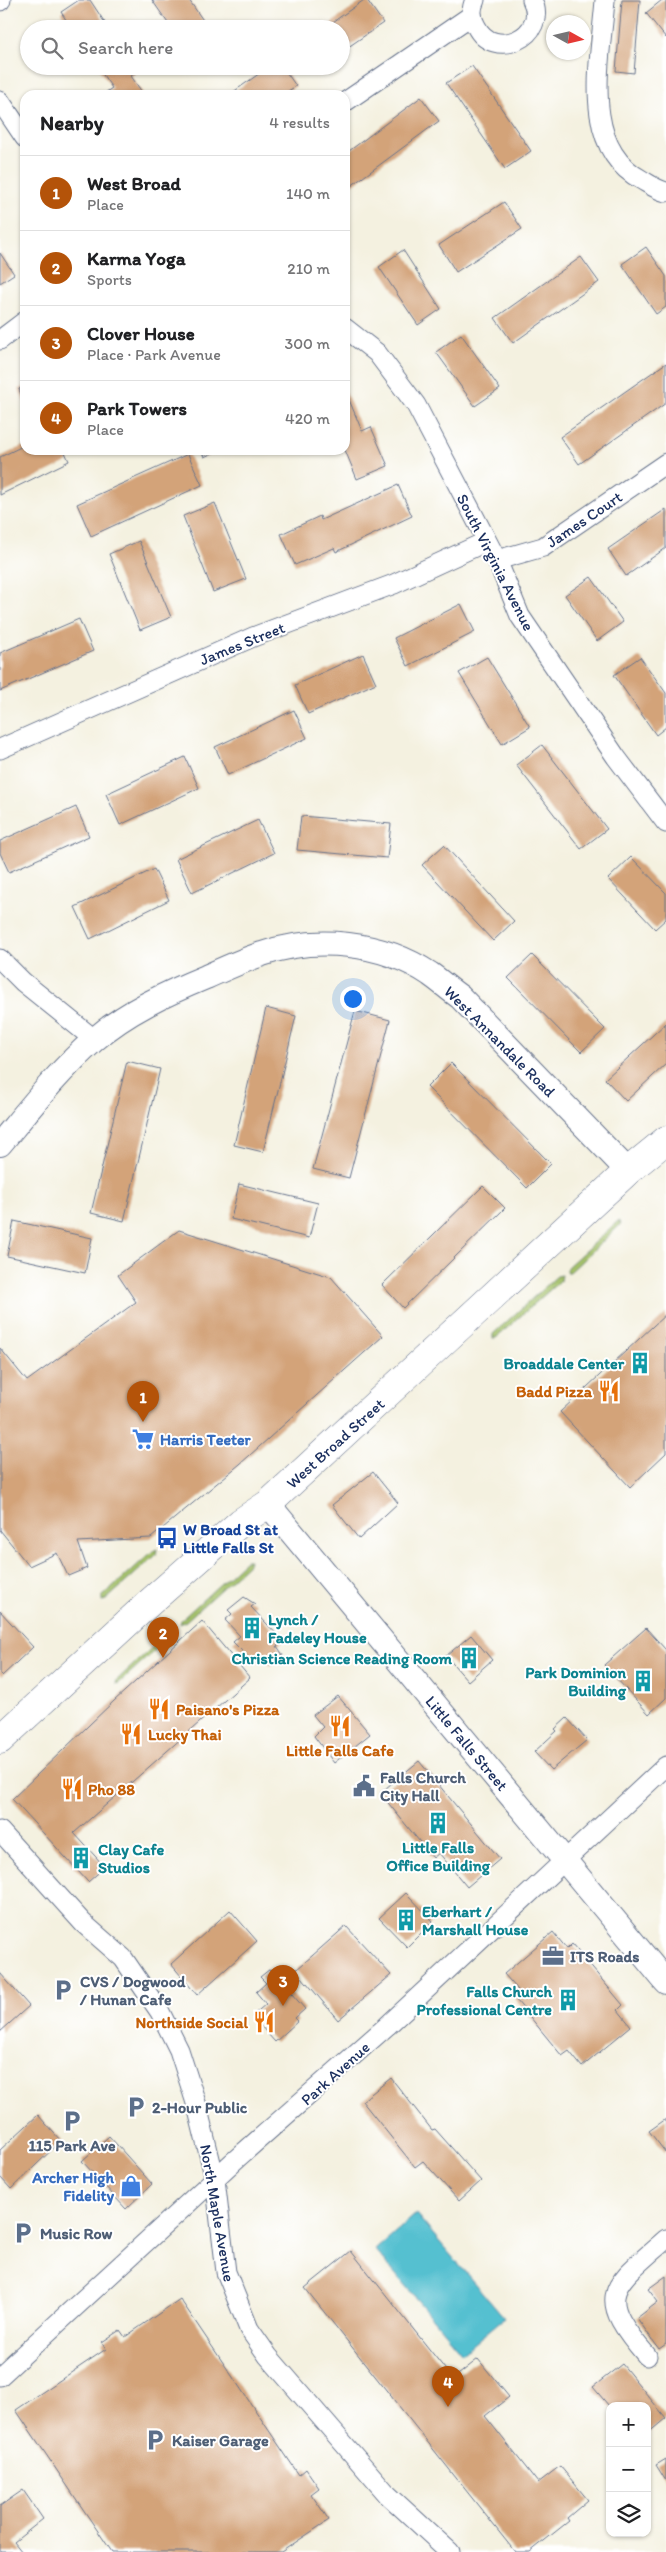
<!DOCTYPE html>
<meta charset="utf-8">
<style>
:root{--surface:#fff;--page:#f2f2f2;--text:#202124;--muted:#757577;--line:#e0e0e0;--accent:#b45309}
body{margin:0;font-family:Itim,sans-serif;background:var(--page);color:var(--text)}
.controls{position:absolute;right:15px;bottom:15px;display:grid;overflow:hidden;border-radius:10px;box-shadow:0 1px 4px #0004}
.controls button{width:45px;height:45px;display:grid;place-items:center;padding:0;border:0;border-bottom:1px solid var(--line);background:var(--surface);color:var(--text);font:25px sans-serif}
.compass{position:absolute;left:546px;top:15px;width:45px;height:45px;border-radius:50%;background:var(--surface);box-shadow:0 1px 4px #0004;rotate:98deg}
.you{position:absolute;left:352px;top:998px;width:18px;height:18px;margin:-12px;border:4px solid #fff;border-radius:50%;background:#1a73e8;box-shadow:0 0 0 8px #1a73e833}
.badge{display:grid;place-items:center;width:32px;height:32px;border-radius:50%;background:var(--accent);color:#fff;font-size:16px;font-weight:700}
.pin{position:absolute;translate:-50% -41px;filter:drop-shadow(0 1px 2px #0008)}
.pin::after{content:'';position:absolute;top:26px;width:18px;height:15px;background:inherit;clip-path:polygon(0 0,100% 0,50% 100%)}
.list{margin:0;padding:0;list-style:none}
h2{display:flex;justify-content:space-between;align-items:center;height:65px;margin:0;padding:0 20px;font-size:21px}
h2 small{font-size:16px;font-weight:400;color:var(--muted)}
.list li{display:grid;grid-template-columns:32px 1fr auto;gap:15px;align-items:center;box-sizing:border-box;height:75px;padding:0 20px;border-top:1px solid var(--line)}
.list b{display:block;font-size:19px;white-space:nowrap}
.list p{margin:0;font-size:16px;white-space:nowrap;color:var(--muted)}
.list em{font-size:16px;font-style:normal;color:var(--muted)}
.icon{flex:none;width:28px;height:28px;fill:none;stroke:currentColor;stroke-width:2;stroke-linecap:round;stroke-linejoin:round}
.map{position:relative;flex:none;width:666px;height:2552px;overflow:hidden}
.search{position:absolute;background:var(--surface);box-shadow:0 1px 4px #0004;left:20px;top:20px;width:330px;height:55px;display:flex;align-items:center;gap:12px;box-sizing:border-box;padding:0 18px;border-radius:28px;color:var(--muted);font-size:19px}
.panel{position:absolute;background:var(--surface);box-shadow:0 1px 4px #0004;left:20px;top:90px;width:330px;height:365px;border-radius:15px}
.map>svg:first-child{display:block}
.green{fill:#a4c169;stroke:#607864}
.water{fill:#55c0d0;stroke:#387897}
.building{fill:#d3a379}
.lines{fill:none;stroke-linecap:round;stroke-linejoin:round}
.minor-casing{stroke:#67738c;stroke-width:21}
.tertiary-casing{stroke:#67738c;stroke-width:26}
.primary-casing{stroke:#67738c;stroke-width:29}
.minor{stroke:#fff;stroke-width:19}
.tertiary{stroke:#fff;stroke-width:24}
.primary{stroke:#fff;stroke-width:28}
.labels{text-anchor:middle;stroke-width:4;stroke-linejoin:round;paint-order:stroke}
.street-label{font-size:16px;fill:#1b2f5e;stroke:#fff}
.culture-label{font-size:16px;font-weight:bold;fill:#0d838f;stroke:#fff;text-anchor:end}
.food-label{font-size:16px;font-weight:bold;fill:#c56008;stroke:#fff;text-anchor:start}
.shop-label{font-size:16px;font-weight:bold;fill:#366cbe;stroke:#fff;text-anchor:start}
.transit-label{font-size:16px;font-weight:bold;fill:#164399;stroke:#fff;text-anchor:start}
.service-label{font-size:16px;font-weight:bold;fill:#4e5e75;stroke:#fff;text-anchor:start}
</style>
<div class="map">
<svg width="666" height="2552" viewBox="0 0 666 2552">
<rect width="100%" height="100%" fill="#fff"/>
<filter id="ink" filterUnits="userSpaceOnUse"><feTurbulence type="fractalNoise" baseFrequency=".02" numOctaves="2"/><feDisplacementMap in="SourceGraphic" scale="10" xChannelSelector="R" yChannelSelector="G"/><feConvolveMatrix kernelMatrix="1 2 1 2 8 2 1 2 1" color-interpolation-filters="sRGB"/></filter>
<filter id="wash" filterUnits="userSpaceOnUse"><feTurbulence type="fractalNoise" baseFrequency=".0096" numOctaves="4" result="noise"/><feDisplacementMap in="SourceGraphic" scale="20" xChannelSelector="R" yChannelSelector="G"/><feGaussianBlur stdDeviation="1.12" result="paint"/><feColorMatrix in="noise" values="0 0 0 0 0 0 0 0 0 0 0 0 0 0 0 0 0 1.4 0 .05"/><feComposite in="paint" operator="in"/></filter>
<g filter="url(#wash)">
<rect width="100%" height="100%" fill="#f4f1e0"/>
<g class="green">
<polygon points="618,1221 621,1223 618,1227 570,1272 567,1272 567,1267"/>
<polygon points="562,1275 561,1280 496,1338 493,1338 493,1334 557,1276"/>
<polygon points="157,1549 156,1555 106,1600 102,1601 102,1597 153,1551"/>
<polygon points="246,1560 249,1560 248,1564 186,1621 180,1624 181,1620"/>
<polygon points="172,1629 175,1629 174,1633 119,1683 116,1684 117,1680"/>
</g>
<polygon class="water" points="416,2214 504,2318 462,2353 375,2250"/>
<g id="blocks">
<g class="building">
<polygon points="79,0 90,0 109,29 72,29 61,12"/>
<polygon points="152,0 189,0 209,29 172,29"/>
<polygon points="364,0 367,0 383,23 341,52 341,29 323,29"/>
<polygon points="622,0 640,0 634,73 616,71"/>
<polygon points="662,0 666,0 666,38 646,13"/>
<polygon points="97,66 135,66 138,71 131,76 144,95 102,95 112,88"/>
<polygon points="270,66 282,66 296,86 282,95 229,95"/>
<polygon points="472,66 531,151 505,169 446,83"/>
<polygon points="421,97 439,121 351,186 345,178 345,154"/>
<polygon points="504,202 522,229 456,272 439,245"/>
<polygon points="646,247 666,276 666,307 656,314 622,264"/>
<polygon points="403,250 441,309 418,325 379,267"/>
<polygon points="0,253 14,274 0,283"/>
<polygon points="581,257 599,282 513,343 495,318"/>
<polygon points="461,334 500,389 475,406 436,352"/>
<polygon points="666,363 666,403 579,464 560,437"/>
<polygon points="25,386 25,404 19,389"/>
<polygon points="345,390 362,431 371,427 388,466 357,479 345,450"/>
<polygon points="25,445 25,450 64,450 69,461 0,495 0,457"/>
<polygon points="201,450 220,450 204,457"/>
<polygon points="188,454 202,485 91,536 77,504"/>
<polygon points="398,485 412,516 336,552 334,548 295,565 281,534 320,516 321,520"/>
<polygon points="215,503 246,579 213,592 183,516"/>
<polygon points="666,509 666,548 626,576 608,549"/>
<polygon points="139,541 171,617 140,630 109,554"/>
<polygon points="591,577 623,622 597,641 565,595"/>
<polygon points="461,604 475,632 408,666 394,638"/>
<polygon points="79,619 93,651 0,691 0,653"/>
<polygon points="363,654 376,683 308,714 295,685"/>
<polygon points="487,657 530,727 502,744 459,673"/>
<polygon points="640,657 666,693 666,727 656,735 614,675"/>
<polygon points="294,710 307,738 228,775 215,747"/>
<polygon points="542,745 607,829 581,849 516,765"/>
<polygon points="185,757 199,788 120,825 106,794"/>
<polygon points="76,807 89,836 9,872 0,853 0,841"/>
<polygon points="301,816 391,824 387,858 297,850"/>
<polygon points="258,820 274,853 192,893 176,859"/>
<polygon points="444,845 514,921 493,941 422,865"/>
<polygon points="631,857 666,893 666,919 655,929 608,879"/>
<polygon points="154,869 169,900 90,939 75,907"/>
<polygon points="532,955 605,1029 581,1052 508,978"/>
<polygon points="266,1008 296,1016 263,1152 234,1145"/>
<polygon points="355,1011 390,1020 349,1178 313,1169"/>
<polygon points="666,1023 666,1064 626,1101 605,1079"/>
<polygon points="127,1061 160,1069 124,1221 91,1213"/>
<polygon points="451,1063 551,1164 527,1188 427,1087"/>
<polygon points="239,1184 318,1203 309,1238 231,1219"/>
<polygon points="483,1186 505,1208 403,1308 382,1285"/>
<polygon points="14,1221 92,1238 85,1273 7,1256"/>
<polygon points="179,1230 331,1277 383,1336 240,1464 151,1538 78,1542 87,1568 68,1576 57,1553 29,1566 0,1530 0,1348 27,1381 136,1302 118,1275"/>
<polygon points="666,1314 666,1453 630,1487 560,1412"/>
<polygon points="373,1472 398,1503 359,1539 332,1505"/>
<polygon points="244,1597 255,1604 251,1607 283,1641 277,1646 283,1655 271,1666 263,1657 255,1664 233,1642 240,1636 225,1620 232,1614 228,1610"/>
<polygon points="0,1611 33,1647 2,1676 0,1674"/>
<polygon points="202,1621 250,1678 74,1833 105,1867 88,1882 12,1799 114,1701"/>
<polygon points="646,1628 666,1650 666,1698 649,1714 604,1665"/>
<polygon points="471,1635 492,1660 468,1681 446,1656"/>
<polygon points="338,1696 370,1734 334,1763 314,1736 323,1727 313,1715"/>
<polygon points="567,1718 587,1740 551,1770 534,1752 557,1731 555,1729"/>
<polygon points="419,1761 500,1859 467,1887 439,1853 433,1858 380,1793"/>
<polygon points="406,1893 433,1921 407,1947 379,1918"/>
<polygon points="230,1910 257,1941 197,1995 171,1964"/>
<polygon points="346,1926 391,1975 338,2020 296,1970"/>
<polygon points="553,1932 567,1949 572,1944 623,2005 618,2010 631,2026 582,2067 569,2051 562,2056 512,1995 518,1990 504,1974"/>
<polygon points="270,1969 305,2009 295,2018 298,2021 275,2042 252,2016 266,2004 256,1992 266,1983 260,1977"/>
<polygon points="0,1973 29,2006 0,2032"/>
<polygon points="391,2078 432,2130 435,2129 481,2181 459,2201 423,2161 415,2167 362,2101"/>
<polygon points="38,2115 61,2141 11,2189 0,2177 0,2150"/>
<polygon points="666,2119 666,2153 649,2131"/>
<polygon points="109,2136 152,2184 126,2209 82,2161"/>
<polygon points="351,2251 453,2379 478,2359 509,2397 485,2416 538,2483 560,2466 588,2500 567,2518 569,2521 530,2552 515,2552 305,2288"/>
<polygon points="666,2276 666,2344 659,2349 637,2318 658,2302 648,2289"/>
<polygon points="180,2299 299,2475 306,2469 319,2488 311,2494 329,2520 281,2552 112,2552 16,2410 106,2349 102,2342 120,2330 125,2337"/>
<polygon points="622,2364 666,2418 647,2434 647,2406 609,2406 593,2387"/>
<polygon points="666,2459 666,2481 656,2465"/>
<polygon points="23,2490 43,2519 14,2542 22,2552 0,2552 0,2506"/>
</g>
</g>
</g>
<g filter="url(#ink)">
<use href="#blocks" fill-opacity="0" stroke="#67738c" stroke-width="1"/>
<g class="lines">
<g class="minor-casing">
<g id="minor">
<path d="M475,0C471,8 471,18 476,26C493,62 550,36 532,0"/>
<path d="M605,0C601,58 579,147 642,180C649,184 657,190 666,192"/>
<polyline points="0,1 1,0"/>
<polyline points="0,101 25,138"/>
<polyline points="345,102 472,15"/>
<polyline points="345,328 377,353 416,405 497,560 520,616 616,757 666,823"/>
<polyline points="0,340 25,321"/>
<polyline points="497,560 543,547 666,463"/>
<polyline points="0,749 253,637 394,584 485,542"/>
<polyline points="0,959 23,982 95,1040"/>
<polyline points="0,1831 83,1923 123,1958 160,2012 179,2050 197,2106 215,2179 226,2272 249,2329 268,2356 388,2495 450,2552"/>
<path d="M647,2356C593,2294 612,2287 666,2239"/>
<polyline points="0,2376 234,2161 387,2026 666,1766"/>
</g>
</g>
<g class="tertiary-casing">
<g id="tertiary">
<path d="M0,1144C30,1108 59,1071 94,1040C126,1012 167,993 206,977C224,969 243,960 262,954C316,935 382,942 430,974C440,981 450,990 460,997L628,1171"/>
<polyline points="268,1504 666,1982"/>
</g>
</g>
<g class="primary-casing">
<polyline id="primary" points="0,1740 149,1603 241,1522 268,1504 628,1171 666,1140"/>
</g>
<use href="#minor" class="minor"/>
<use href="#tertiary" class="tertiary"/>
<use href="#primary" class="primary"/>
</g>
</g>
<defs>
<g id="building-bare" transform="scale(1.725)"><path d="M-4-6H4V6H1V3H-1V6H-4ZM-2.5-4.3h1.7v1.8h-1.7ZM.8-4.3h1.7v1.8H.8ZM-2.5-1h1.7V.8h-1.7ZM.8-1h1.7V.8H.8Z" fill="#0f9aa8" stroke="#fff" stroke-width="2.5" paint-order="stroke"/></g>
<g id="restaurant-bare" transform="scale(1.725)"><path d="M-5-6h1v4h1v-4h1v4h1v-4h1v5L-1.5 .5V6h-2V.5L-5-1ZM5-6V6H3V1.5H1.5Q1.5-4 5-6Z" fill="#e8710a" stroke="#fff" stroke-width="2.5" paint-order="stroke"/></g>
<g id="supermarket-bare" transform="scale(1.725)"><path d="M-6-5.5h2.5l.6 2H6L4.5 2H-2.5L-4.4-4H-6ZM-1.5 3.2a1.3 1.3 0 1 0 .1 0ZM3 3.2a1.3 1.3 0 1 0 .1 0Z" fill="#3f7fe0" stroke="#fff" stroke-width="2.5" paint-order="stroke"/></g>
<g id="bus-bare" transform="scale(1.725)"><path d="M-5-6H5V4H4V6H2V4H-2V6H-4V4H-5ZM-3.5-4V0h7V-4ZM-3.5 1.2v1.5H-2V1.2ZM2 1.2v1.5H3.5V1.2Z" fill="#1a4fb4" stroke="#fff" stroke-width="2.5" paint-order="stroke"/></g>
<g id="civic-bare" transform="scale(1.725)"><path d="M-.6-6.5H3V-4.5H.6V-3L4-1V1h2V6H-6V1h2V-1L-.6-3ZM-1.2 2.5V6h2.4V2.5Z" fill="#5c6f8a" stroke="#fff" stroke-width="2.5" paint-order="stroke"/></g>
<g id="office-bare" transform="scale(1.725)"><path d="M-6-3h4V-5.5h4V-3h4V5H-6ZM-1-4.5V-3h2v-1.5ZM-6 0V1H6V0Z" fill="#5c6f8a" stroke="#fff" stroke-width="2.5" paint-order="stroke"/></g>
<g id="parking-bare" transform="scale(1.725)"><path d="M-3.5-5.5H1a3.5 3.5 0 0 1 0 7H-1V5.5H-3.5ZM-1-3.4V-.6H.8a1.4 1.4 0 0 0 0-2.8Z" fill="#5c6f8a" stroke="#fff" stroke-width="2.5" paint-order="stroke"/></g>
<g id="shop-bare" transform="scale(1.725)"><path d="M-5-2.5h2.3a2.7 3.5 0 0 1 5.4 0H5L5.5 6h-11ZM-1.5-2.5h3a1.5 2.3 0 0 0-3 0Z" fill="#3f7fe0" stroke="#fff" stroke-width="2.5" paint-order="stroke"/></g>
</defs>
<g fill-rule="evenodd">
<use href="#building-bare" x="640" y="1363"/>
<use href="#restaurant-bare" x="609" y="1391"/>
<use href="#supermarket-bare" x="143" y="1439"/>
<use href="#bus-bare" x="167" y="1538"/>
<use href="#building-bare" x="252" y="1628"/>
<use href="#building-bare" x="469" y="1658"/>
<use href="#building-bare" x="643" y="1681"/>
<use href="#restaurant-bare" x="159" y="1709"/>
<use href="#restaurant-bare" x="340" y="1726"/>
<use href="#restaurant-bare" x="131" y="1734"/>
<use href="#civic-bare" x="364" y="1786"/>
<use href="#restaurant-bare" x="72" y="1789"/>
<use href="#building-bare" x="438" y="1823"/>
<use href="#building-bare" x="81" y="1858"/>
<use href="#building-bare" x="406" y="1920"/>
<use href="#office-bare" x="553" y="1956"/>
<use href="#parking-bare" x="63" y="1990"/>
<use href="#building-bare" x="568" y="2000"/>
<use href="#restaurant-bare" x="264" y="2022"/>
<use href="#parking-bare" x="136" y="2107"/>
<use href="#parking-bare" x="72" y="2121"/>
<use href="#shop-bare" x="131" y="2186"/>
<use href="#parking-bare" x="23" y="2233"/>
<use href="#parking-bare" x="155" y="2440"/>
</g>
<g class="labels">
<g class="street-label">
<text transform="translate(584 519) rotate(-34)" y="6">James Court</text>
<text transform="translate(496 562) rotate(63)" y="6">South Virginia Avenue</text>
<text transform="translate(242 643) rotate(-22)" y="6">James Street</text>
<text transform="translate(500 1041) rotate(45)" y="6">West Annandale Road</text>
<text transform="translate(335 1443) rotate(-42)" y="6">West Broad Street</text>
<text transform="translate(467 1743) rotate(50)" y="6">Little Falls Street</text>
<text transform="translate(335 2073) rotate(-42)" y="6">Park Avenue</text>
<text transform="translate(218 2213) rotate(80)" y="6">North Maple Avenue</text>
</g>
<g class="culture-label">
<text x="624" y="1369">Broaddale Center</text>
<text x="268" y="1625" text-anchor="start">Lynch /<tspan x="268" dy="18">Fadeley House</tspan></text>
<text x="452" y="1664">Christian Science Reading Room</text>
<text x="626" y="1678">Park Dominion<tspan x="626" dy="18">Building</tspan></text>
<text x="438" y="1853" text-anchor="middle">Little Falls<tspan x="438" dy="18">Office Building</tspan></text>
<text x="98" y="1855" text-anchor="start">Clay Cafe<tspan x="98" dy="18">Studios</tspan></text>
<text x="422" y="1917" text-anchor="start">Eberhart /<tspan x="422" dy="18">Marshall House</tspan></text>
<text x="552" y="1997">Falls Church<tspan x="552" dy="18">Professional Centre</tspan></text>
</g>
<g class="food-label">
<text x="592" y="1397" text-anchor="end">Badd Pizza</text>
<text x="176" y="1715">Paisano's Pizza</text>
<text x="148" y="1740">Lucky Thai</text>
<text x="340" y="1756" text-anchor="middle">Little Falls Cafe</text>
<text x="88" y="1795">Pho 88</text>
<text x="248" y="2028" text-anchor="end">Northside Social</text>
</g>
<g class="shop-label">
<text x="160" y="1445">Harris Teeter</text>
<text x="114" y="2183" text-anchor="end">Archer High<tspan x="114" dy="18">Fidelity</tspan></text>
</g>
<g class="transit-label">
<text x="183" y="1535">W Broad St at<tspan x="183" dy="18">Little Falls St</tspan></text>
</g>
<g class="service-label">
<text x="380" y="1783">Falls Church<tspan x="380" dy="18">City Hall</tspan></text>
<text x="570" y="1962">ITS Roads</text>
<text x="80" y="1987">CVS / Dogwood<tspan x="80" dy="18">/ Hunan Cafe</tspan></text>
<text x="152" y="2113">2-Hour Public</text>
<text x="72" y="2151" text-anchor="middle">115 Park Ave</text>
<text x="40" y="2239">Music Row</text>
<text x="172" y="2446">Kaiser Garage</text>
</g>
</g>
</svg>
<div class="controls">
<button>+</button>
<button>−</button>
<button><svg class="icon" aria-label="layers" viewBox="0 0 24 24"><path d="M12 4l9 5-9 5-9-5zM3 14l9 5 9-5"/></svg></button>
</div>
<svg class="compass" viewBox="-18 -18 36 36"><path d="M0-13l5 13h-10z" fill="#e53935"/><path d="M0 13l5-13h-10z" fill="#757577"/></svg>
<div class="you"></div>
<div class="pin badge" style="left:143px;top:1422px">1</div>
<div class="pin badge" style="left:163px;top:1658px">2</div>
<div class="pin badge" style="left:283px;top:2006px">3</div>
<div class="pin badge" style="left:448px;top:2407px">4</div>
<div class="search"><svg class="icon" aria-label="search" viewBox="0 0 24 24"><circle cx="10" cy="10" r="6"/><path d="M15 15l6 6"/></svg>Search here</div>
<section class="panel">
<h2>Nearby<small>4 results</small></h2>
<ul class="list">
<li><span class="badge">1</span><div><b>West Broad</b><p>Place</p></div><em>140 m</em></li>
<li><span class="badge">2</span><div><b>Karma Yoga</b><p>Sports</p></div><em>210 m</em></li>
<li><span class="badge">3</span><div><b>Clover House</b><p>Place · Park Avenue</p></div><em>300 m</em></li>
<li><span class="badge">4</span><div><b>Park Towers</b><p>Place</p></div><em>420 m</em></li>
</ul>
</section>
</div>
